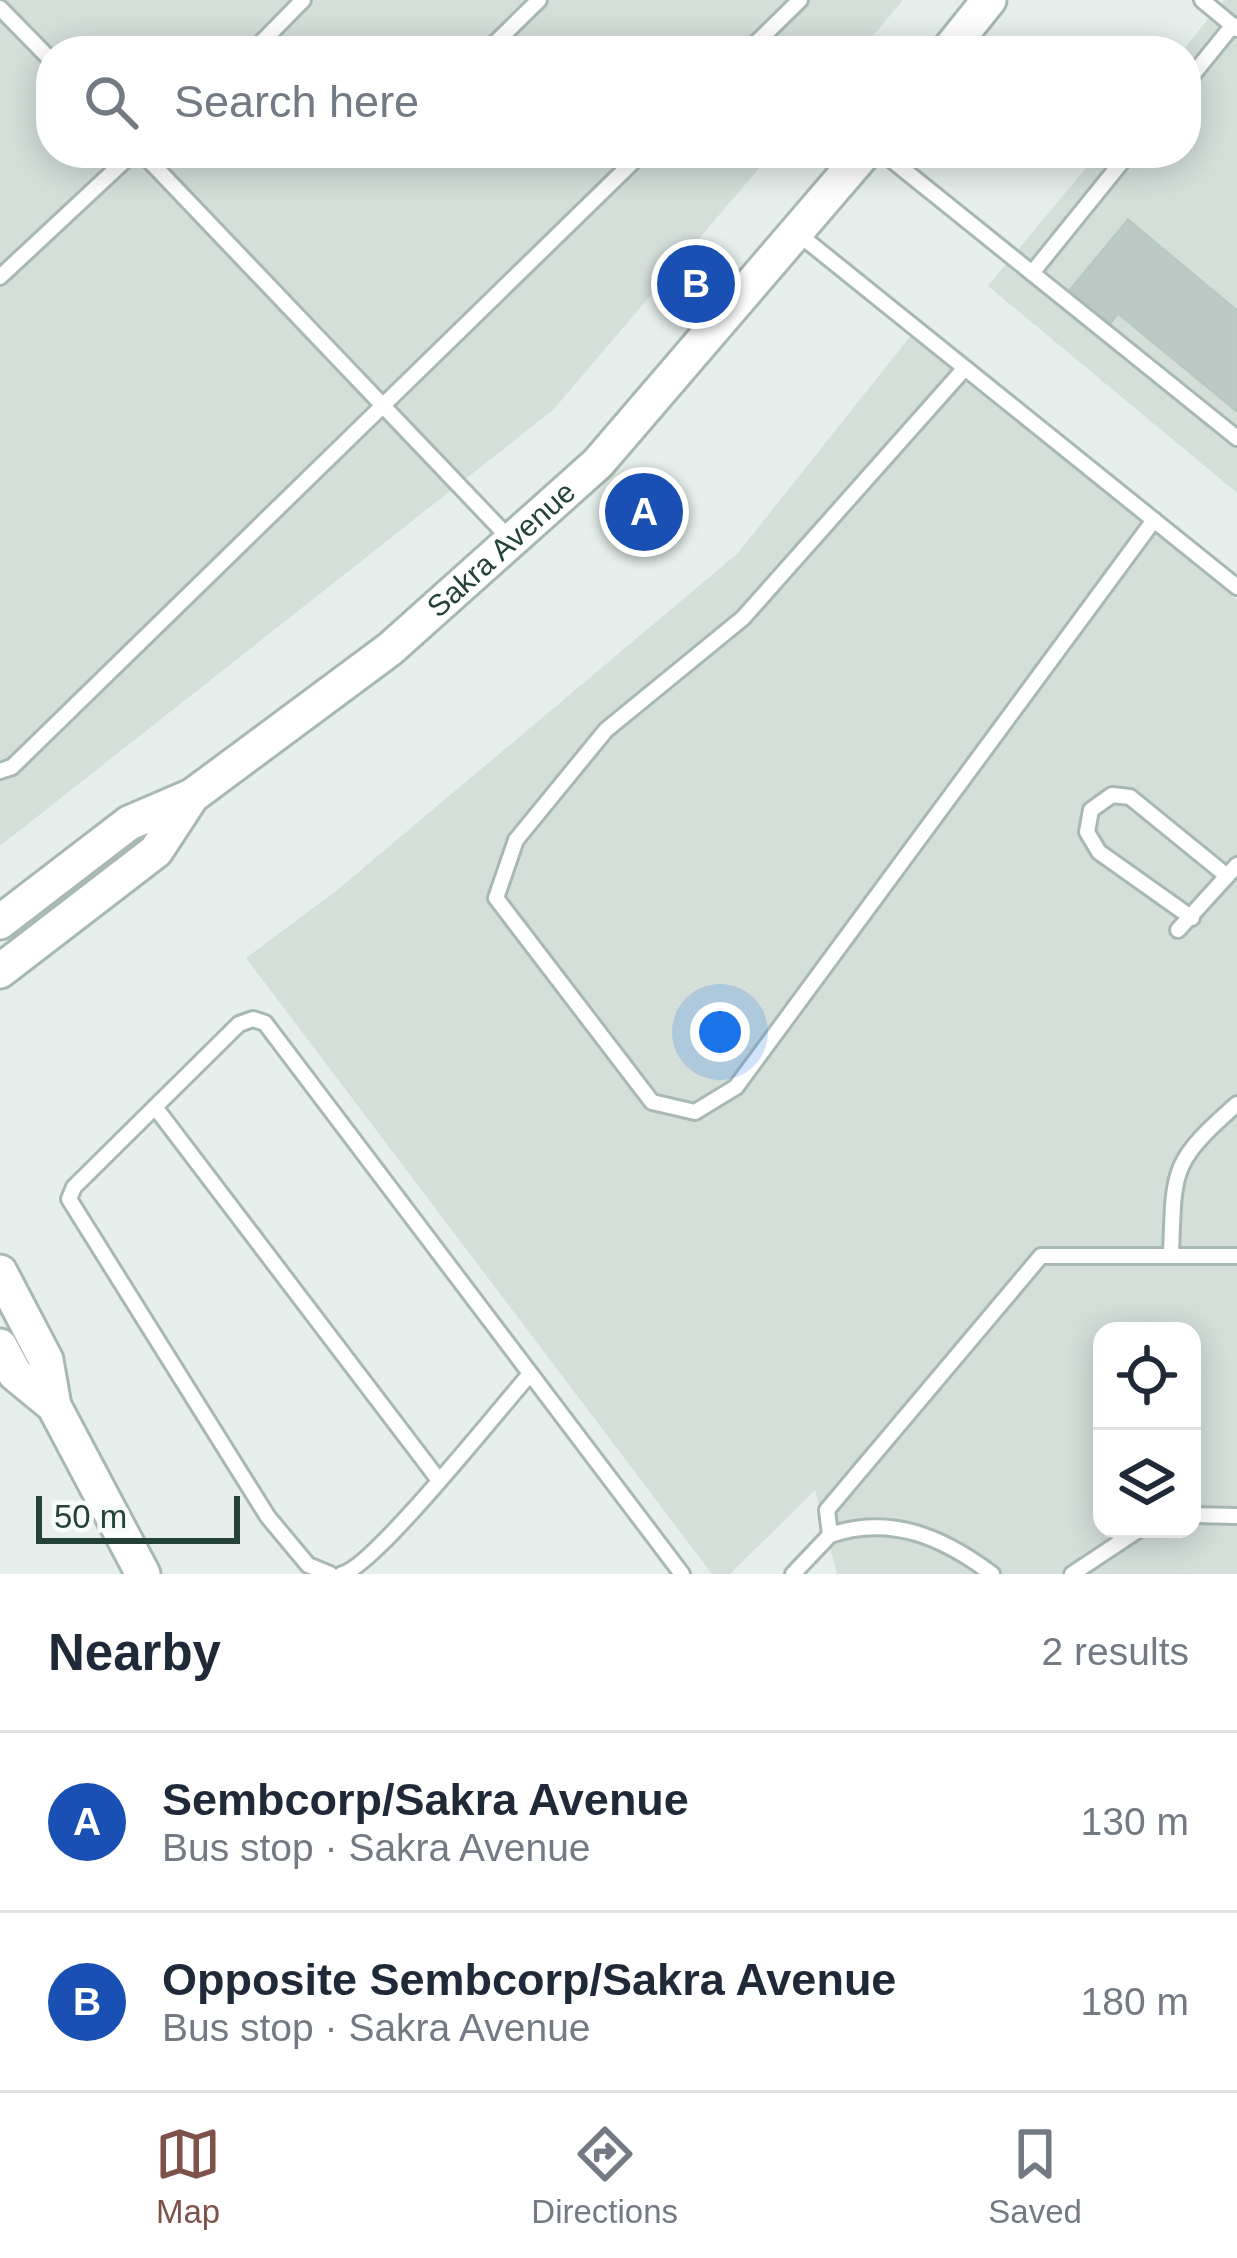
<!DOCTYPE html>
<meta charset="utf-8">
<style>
:root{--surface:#fff;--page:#f6f6f7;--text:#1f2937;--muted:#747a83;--line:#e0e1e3;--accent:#7f5249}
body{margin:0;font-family:Arial,sans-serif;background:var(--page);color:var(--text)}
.controls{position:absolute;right:36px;bottom:36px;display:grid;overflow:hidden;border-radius:24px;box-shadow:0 6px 30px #0003}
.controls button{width:108px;height:108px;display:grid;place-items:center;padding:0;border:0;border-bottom:3px solid var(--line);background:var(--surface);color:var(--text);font:60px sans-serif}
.scale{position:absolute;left:36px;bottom:30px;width:204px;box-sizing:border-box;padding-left:12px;border:6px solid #24423a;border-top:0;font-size:33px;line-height:42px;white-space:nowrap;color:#24423a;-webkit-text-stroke:9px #f7fbf9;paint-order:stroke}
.you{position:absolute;left:720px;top:1032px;width:42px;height:42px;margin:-30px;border:9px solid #fff;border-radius:50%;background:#1a73e8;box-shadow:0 0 0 18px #1a73e833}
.badge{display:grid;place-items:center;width:78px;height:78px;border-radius:50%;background:var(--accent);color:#fff;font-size:39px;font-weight:700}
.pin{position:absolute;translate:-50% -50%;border:6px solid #fff;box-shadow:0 3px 12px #0006}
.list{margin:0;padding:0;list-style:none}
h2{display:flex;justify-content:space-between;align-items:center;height:156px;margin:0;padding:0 48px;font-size:51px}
h2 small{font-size:39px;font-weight:400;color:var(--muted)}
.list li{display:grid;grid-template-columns:78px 1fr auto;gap:36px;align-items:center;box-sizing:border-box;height:180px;padding:0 48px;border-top:3px solid var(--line)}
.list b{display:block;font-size:45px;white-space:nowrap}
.list p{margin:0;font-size:39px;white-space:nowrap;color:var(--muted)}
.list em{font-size:39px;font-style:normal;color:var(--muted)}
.icon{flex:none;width:66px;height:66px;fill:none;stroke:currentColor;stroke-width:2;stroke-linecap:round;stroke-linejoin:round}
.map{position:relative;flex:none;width:1237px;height:1574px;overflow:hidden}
.search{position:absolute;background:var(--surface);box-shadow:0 6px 30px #0003;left:36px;right:36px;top:36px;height:132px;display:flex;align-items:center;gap:30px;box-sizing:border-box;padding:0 42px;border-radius:48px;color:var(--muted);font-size:45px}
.sheet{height:516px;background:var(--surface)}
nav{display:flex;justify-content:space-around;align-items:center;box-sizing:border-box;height:168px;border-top:3px solid var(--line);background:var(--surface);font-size:33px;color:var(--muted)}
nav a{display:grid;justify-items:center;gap:6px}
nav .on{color:var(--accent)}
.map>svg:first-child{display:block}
.built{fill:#d4dfda;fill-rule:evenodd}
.building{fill:#bbcac4;stroke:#b8c9c2;stroke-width:3}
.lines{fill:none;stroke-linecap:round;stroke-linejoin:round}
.service-casing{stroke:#a8b8b2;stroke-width:20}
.tertiary-casing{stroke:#a8b8b2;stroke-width:39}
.service{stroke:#fff;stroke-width:14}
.tertiary{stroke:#fff;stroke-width:33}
.labels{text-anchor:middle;stroke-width:9;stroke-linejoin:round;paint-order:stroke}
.street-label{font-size:30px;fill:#24423a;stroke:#f7fbf9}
</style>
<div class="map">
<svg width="1237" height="1574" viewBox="0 0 1237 1574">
<rect width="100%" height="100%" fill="#e6efeb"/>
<g class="built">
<polygon points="0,0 903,0 860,51 51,51 51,153 772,153 553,410 0,846"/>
<polygon points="1224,0 1237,0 1237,493 988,286 1098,153 1186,153 1182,51"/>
<path d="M912,334L1237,600V1574H837L815,1490L730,1574H712L246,958L336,891L738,553ZM1102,1331H1192V1529H1102Z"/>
</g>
<polygon class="building" points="1128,220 1237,311 1237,411 1118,313 1106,328 1066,295"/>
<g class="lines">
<g class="service-casing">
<g id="service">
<polyline points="1202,0 1237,29"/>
<polyline points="0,8 51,60"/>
<polyline points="253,51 303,0"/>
<polyline points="487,51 539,0"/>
<polyline points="748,51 800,0"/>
<polyline points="1186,83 1233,25"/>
<polyline points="142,153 511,540"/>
<polyline points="883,153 1237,438"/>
<polyline points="796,232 1237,587"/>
<polyline points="1032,273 1129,153"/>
<polyline points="0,277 133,153"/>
<polyline points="965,368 743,618 606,730 516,840 496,898 652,1102 695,1112 736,1087 1154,520"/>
<polyline points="0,771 12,767 642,153"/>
<polyline points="1192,918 1099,852 1087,832 1091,810 1112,795 1130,797 1227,876"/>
<polyline points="1178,930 1237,865"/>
<polyline points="155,1107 438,1479"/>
<path d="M1171,1256C1174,1169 1170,1163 1237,1104"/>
<polyline points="1192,1515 1237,1516"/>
<polyline points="830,1535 827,1510 1041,1256 1237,1256"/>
<polyline points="330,1574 308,1565 268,1517 69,1199 74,1187 239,1024 253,1019 265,1023 682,1574"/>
<path d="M342,1574C373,1568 500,1408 530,1374"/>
<path d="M793,1574L830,1535C892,1514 944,1538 992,1574"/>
<polyline points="1072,1574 1140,1529"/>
</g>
</g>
<g class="tertiary-casing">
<g id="tertiary">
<polyline points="948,51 989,0"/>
<path id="s1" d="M0,922L129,823L192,796L390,649L598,463L864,153"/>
<polyline points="0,971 156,851 192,796"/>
<polyline points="0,1272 46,1360 54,1406 143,1574"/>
<polyline points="0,1346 15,1374 54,1406"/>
</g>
</g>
<use href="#service" class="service"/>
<use href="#tertiary" class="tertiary"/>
</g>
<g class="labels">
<g class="street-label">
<text dy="10" stroke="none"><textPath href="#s1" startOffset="627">Sakra Avenue</textPath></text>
</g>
</g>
</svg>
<div class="controls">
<button><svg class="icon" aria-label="locate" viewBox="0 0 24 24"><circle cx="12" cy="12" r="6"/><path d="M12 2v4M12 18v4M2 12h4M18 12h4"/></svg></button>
<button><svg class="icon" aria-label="layers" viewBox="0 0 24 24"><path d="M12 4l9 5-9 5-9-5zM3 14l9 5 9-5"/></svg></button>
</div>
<div class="scale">50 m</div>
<div class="you"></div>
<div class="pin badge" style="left:644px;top:512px;background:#1a4fb4">A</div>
<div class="pin badge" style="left:696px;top:284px;background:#1a4fb4">B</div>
<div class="search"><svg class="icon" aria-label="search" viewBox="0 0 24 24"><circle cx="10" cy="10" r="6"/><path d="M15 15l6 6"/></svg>Search here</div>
</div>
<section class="sheet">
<h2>Nearby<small>2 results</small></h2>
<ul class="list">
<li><span class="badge" style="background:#1a4fb4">A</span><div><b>Sembcorp/Sakra Avenue</b><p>Bus stop · Sakra Avenue</p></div><em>130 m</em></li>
<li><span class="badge" style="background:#1a4fb4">B</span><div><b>Opposite Sembcorp/Sakra Avenue</b><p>Bus stop · Sakra Avenue</p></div><em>180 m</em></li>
</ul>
</section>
<nav>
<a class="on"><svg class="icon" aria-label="map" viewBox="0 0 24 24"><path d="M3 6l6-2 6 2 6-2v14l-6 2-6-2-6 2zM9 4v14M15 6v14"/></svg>Map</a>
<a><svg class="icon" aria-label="directions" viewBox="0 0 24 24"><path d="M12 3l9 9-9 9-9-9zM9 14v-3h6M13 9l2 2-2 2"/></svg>Directions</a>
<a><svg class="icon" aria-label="saved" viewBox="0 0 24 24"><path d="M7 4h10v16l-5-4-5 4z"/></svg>Saved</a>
</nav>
